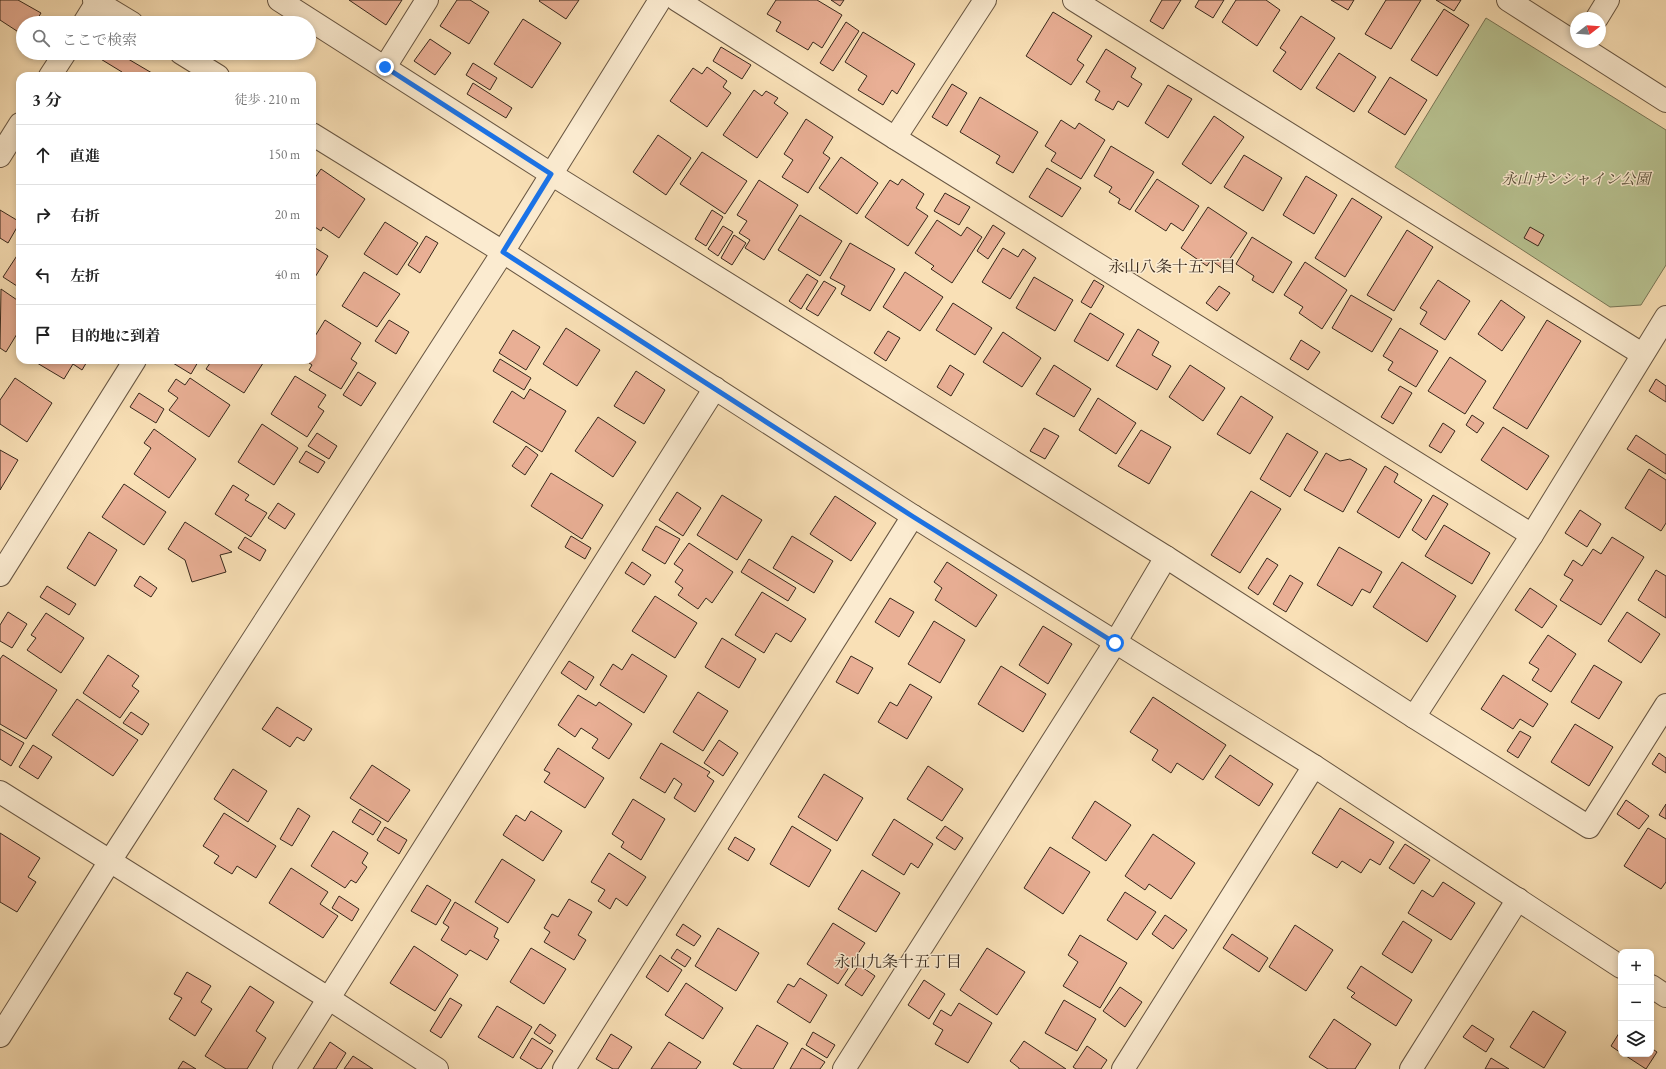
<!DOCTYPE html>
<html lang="ja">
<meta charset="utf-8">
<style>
:root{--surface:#fff;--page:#f2f2f2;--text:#222;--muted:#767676;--line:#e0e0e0}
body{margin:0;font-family:"EB Garamond","Noto Serif JP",serif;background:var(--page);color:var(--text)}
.controls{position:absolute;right:12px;bottom:12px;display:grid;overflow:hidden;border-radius:8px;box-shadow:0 2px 6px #0003}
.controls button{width:36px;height:36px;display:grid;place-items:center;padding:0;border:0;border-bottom:1px solid var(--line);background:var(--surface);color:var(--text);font:20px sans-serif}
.compass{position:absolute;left:1570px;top:12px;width:36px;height:36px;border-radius:50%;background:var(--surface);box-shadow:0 2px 6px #0003;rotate:73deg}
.stop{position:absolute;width:12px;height:12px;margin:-9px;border:3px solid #1a73e8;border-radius:50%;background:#fff}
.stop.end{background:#1a73e8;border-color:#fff;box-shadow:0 1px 4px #0008}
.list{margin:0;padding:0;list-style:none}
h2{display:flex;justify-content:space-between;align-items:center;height:52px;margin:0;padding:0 16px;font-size:17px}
h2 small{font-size:13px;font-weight:400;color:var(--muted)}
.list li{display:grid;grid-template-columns:26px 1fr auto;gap:12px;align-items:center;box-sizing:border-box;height:60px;padding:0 16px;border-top:1px solid var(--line)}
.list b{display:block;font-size:15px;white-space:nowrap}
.list em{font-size:13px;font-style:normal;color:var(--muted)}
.icon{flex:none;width:22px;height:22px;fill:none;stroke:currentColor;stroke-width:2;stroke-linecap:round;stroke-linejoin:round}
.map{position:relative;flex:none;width:1666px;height:1069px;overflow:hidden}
.search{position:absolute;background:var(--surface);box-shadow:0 2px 6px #0003;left:16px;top:16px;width:300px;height:44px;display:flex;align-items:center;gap:10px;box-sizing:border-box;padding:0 14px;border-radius:22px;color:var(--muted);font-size:15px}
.panel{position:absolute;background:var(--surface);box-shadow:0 2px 6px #0003;left:16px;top:72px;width:300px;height:292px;border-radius:12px}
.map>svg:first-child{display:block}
.green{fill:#b8c392;stroke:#787657}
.building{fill:#e9af95;stroke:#37281c}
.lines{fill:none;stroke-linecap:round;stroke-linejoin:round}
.street-casing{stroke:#685642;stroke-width:24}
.street{stroke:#fbebd0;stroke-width:22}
.route{stroke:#1a73e8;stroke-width:5}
.labels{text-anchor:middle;stroke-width:3;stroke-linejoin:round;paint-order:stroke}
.park-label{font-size:15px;font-style:italic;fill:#574f3a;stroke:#fbebd0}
.neighbourhood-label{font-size:16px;fill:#37281c;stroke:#fbebd0}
</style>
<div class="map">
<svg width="1666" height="1069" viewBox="0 0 1666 1069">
<rect width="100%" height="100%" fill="#f9e0b6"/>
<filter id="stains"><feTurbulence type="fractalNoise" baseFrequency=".005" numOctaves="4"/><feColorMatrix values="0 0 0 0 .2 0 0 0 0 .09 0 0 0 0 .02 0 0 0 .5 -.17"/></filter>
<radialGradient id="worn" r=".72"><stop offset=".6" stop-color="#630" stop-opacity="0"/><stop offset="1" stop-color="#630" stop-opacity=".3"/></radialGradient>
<polygon class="green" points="1486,18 1666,130 1666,265 1641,305 1610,307 1395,167"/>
<g class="building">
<polygon points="0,0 18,0 41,13 35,23 23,23 23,35 0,20"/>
<polygon points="349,0 402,0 386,25"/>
<polygon points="457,0 470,0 489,12 469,44 440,26"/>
<polygon points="540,0 579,0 566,19 539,1"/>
<polygon points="776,0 817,0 842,15 822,48 813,42 808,50 776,31 781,22 767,14"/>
<polygon points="831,0 844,0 840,6"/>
<polygon points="1162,0 1181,0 1163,29 1150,21"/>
<polygon points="1199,0 1224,0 1213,18 1195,7"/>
<polygon points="1236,0 1266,0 1280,10 1257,46 1222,22"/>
<polygon points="1331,0 1354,0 1348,10"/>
<polygon points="1386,0 1421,0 1391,49 1365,34"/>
<polygon points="1436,0 1461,0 1454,11"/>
<polygon points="1444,9 1469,25 1437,76 1411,60"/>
<polygon points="1053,12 1092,36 1077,60 1084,65 1071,85 1026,56"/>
<polygon points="1301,16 1335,38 1301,90 1273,71 1286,52 1280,48"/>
<polygon points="523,19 561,43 532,88 494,64"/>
<polygon points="846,22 859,31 833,71 820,63"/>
<polygon points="863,32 915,64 897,94 892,90 883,105 858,90 867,76 845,62"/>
<polygon points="430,39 451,53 435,75 414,61"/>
<polygon points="721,47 751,65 742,79 713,61"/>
<polygon points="1106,49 1136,68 1131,77 1142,84 1128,107 1118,101 1113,110 1095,100 1100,91 1086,82"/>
<polygon points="101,53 118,53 157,76 120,76 122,72 99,58"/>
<polygon points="1339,53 1376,77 1354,112 1316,88"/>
<polygon points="473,63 497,78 490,90 466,75"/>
<polygon points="707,67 727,81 723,87 731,93 707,127 670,101 693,68 702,74"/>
<polygon points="1390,77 1427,100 1405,135 1368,112"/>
<polygon points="473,83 512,108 506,118 467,94"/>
<polygon points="952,84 967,93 947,126 932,117"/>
<polygon points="1168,85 1192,99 1168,138 1145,123"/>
<polygon points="754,90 762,96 766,91 778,98 774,103 788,113 757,158 723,135"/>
<polygon points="980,97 1038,132 1013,173 996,163 1000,156 960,132"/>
<polygon points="1214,116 1244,137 1211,184 1182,164"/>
<polygon points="806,119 833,137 823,153 830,158 808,193 782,177 793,160 784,154"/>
<polygon points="1061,120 1075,129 1079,123 1105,140 1081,179 1051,161 1056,153 1045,146"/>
<polygon points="658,135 691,158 666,195 633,172"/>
<polygon points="1111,146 1154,172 1130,210 1118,203 1120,199 1109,192 1112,187 1094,176"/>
<polygon points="702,152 747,181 725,214 680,184"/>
<polygon points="1244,155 1282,178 1263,211 1224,187"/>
<polygon points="841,157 878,183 857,214 819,188"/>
<polygon points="1047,168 1081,188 1062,217 1029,197"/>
<polygon points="321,169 365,199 339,238 323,227 321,231 312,225 312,182"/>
<polygon points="1306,176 1337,195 1314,234 1283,215"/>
<polygon points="902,179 924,194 916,208 928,216 908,246 865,217 890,180 898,185"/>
<polygon points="1157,179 1199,206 1183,231 1171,223 1166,231 1135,211"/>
<polygon points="759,180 798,205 764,260 745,248 750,240 739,233 747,221 737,215"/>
<polygon points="945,193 970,207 959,225 934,211"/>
<polygon points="1352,198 1382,217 1345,277 1315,258"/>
<polygon points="1208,207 1247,233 1223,269 1211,260 1207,266 1181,248"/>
<polygon points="0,210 20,222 8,243 0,238"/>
<polygon points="712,210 723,217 706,246 695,239"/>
<polygon points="800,215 842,241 820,276 778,250"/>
<polygon points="937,220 961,236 967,227 982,237 952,283 931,269 934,266 915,253"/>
<polygon points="385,222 418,243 397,275 364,254"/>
<polygon points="993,225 1005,233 988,259 977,251"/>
<polygon points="723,226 733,232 718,256 708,249"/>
<polygon points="1530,227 1544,235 1538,246 1524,238"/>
<polygon points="1407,230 1433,247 1394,311 1367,295"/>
<polygon points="734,235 746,243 732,265 721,258"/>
<polygon points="426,236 438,243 420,273 408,265"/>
<polygon points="1252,237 1292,262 1273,293 1252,280 1254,276 1236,264"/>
<polygon points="850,243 895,269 870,311 841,294 845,286 830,278"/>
<polygon points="312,246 328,256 312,282"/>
<polygon points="1003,248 1018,257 1023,249 1036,258 1010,299 982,282"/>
<polygon points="20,251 20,288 3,277"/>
<polygon points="1305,262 1347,290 1322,329 1299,313 1303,307 1284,295"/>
<polygon points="364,272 400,294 377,327 342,306"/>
<polygon points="905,272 943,297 920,331 883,307"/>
<polygon points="807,274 818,281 801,309 789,301"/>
<polygon points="1034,277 1073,300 1055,331 1016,308"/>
<polygon points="1094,280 1104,286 1091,308 1081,302"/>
<polygon points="1438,280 1470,301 1445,340 1420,324 1427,312 1420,308"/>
<polygon points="824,281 836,288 818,316 806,309"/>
<polygon points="1219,286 1230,293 1217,311 1206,303"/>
<polygon points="1,289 20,302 20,329 6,352 0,348"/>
<polygon points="1351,295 1392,319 1372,352 1332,328"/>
<polygon points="1501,300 1525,317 1502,351 1478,334"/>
<polygon points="953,303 992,328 975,355 936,330"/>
<polygon points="1090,313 1124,334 1108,361 1074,341"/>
<polygon points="325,320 361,343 351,359 357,363 341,389 309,370 312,365 305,360 312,360 312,341"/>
<polygon points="389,320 409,332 396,354 375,341"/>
<polygon points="1547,320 1581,341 1527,429 1493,408"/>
<polygon points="566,328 600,350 577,386 543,364"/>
<polygon points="1400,328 1438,351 1416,387 1388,370 1393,362 1383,356"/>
<polygon points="1138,329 1159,342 1152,355 1171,366 1157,390 1116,366"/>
<polygon points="513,330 540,347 526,370 499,353"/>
<polygon points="888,331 900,338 886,361 874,353"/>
<polygon points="1003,332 1041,358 1022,387 983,362"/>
<polygon points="1301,340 1320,352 1308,370 1290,359"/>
<polygon points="1450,357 1486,381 1465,414 1428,391"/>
<polygon points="500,359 531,378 524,390 493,371"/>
<polygon points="32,360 88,360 82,370 73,364 64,379"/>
<polygon points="168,360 195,360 198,362 191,374"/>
<polygon points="212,360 265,360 244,393 206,369"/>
<polygon points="950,365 964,374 951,396 937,387"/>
<polygon points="1054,365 1091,389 1074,417 1036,394"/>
<polygon points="1190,365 1225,388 1203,421 1169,397"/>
<polygon points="636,371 665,390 644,424 614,406"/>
<polygon points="358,372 376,383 361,406 343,395"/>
<polygon points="295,376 326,395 318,407 324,411 307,437 271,414"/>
<polygon points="15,378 52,403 27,442 0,424 0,400"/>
<polygon points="190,378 230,405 209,437 169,410 178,398 168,391 176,379 185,385"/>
<polygon points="1656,379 1666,386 1666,402 1649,391"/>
<polygon points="1400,386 1412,393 1393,424 1381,417"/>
<polygon points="530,389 566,411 542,452 493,422 512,391 524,399"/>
<polygon points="139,393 164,409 156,423 130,407"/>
<polygon points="1241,396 1273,417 1250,454 1217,434"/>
<polygon points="1098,398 1136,423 1116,454 1079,430"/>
<polygon points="1472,415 1484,423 1477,433 1466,425"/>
<polygon points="598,417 636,442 613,477 575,451"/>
<polygon points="1443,423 1455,431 1441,453 1429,446"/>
<polygon points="262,424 298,448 274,485 238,462"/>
<polygon points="1503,427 1549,456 1527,490 1481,460"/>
<polygon points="1044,428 1059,436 1045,459 1030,451"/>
<polygon points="154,429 196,459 169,498 134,474 151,448 144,443"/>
<polygon points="1141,430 1171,447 1149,484 1118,466"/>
<polygon points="317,433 337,446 329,459 308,446"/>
<polygon points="1287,433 1318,452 1290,497 1260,479"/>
<polygon points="1636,435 1666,455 1666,474 1627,449"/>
<polygon points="526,446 538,455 525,475 512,466"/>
<polygon points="0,450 18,460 0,490"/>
<polygon points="306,451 325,462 318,473 299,462"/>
<polygon points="1326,453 1340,461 1350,459 1367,469 1343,512 1304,490"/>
<polygon points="1385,466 1398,474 1394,482 1422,500 1399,538 1357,512"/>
<polygon points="1649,469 1666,480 1666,523 1661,531 1625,508"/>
<polygon points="551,473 603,505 582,539 531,506"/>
<polygon points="124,484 166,512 144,545 102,517"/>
<polygon points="233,485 249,495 245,500 267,513 251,537 215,514"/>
<polygon points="1251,491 1281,509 1240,573 1211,555"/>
<polygon points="677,492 701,508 683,536 659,520"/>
<polygon points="722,495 762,520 737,560 697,535"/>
<polygon points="1433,495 1448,504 1426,540 1412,530"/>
<polygon points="835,496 876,523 851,561 810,534"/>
<polygon points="278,503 295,514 285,529 268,518"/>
<polygon points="1580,510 1601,524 1587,547 1565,533"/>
<polygon points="185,522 232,552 220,555 226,572 192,582 185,560 168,549"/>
<polygon points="1444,525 1490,553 1472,584 1425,556"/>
<polygon points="656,526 680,539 665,564 642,550"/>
<polygon points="89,532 117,550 95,586 67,568"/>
<polygon points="571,536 591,548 585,559 565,547"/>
<polygon points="792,536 833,561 814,593 773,568"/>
<polygon points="245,537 266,550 260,561 238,548"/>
<polygon points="1612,537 1644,557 1601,625 1560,600 1573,580 1564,575 1573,560 1582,566 1593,549 1601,554"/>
<polygon points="689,543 733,572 712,603 706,598 698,609 678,595 683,588 675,582 683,570 674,564"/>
<polygon points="1339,547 1382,572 1370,593 1362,589 1352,606 1317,585"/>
<polygon points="1267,558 1278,565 1258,595 1248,588"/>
<polygon points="749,559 796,588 788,601 741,572"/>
<polygon points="632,562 651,575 644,585 625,573"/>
<polygon points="947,562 997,595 976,627 935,600 942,588 934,582"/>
<polygon points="1402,562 1456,596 1427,642 1373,607"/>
<polygon points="1656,570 1666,576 1666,618 1638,600"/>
<polygon points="1290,575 1303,583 1286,612 1273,604"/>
<polygon points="140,576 157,588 151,597 134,586"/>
<polygon points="47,586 76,604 69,615 40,597"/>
<polygon points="1530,588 1557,606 1542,628 1515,610"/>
<polygon points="762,592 806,619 791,642 776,633 764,653 735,635"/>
<polygon points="655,596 697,623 675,658 632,631"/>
<polygon points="890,598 914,612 899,637 875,622"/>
<polygon points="8,612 27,624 12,648 0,641 0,625"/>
<polygon points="1627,612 1660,634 1641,663 1608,641"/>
<polygon points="46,613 84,638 61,673 27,650 36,638 31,635"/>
<polygon points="934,621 965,640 940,683 908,664"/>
<polygon points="1043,626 1072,644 1048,684 1019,665"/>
<polygon points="1548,635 1576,654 1551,692 1532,680 1539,669 1529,663"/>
<polygon points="722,638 756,659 739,688 705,667"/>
<polygon points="632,654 667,676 644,713 600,685 613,664 622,670"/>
<polygon points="3,655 57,690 26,739 0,724 0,659"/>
<polygon points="108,655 139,676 132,686 139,691 120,718 83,693"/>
<polygon points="851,656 873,668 858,694 836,682"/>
<polygon points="569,661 594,677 586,690 561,673"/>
<polygon points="1594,665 1622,682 1599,719 1571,702"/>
<polygon points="1001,666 1046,694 1023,732 978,704"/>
<polygon points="1503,675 1548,704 1533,727 1520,719 1513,729 1481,709"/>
<polygon points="910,684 932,697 907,739 878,722 890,702 897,706"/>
<polygon points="698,692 728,711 703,751 673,732"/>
<polygon points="578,695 596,706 599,702 632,724 609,759 592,748 598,739 581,728 575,737 558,725"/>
<polygon points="1153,697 1226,745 1203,780 1177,763 1171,773 1152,760 1158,750 1130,732"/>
<polygon points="77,699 138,740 113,776 52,735"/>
<polygon points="277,707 312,729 304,741 297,737 290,747 262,729"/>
<polygon points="131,712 149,724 142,735 123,723"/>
<polygon points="1575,724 1613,747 1589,786 1551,762"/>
<polygon points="0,729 24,743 11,766 0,759"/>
<polygon points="1520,731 1531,737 1518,758 1507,751"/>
<polygon points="719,740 738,753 723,776 704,763"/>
<polygon points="661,743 710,772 707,776 714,781 695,812 674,798 682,784 674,778 665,793 640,778"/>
<polygon points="33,745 52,757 38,779 19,767"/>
<polygon points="558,748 604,778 585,808 544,782 550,773 544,770"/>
<polygon points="1659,753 1666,758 1666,773 1652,764"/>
<polygon points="1230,755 1273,784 1259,806 1215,777"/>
<polygon points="372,765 410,790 388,822 350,798"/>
<polygon points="928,766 963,789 942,821 907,799"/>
<polygon points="233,769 267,791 248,822 214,799"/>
<polygon points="824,774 863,798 837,841 798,817"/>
<polygon points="633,799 665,819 641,860 621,847 624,842 612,834"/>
<polygon points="1626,800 1649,816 1639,829 1617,814"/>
<polygon points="1095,801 1131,825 1106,861 1072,838"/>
<polygon points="1666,804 1666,819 1659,815"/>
<polygon points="298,808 310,816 292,846 280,839"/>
<polygon points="1340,808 1394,842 1380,865 1370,859 1361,873 1342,861 1337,868 1312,853"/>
<polygon points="360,809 381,822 373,835 352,822"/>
<polygon points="531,811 562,831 543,861 503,835 516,815 525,821"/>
<polygon points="224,813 276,846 256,878 237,866 232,874 214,863 219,856 203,846"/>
<polygon points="894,819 933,844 918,868 911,863 904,875 872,855"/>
<polygon points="792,826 831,850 809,887 770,864"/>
<polygon points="945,826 963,838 955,850 936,838"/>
<polygon points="385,827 407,840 399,854 377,840"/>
<polygon points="1648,828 1666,839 1666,882 1661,889 1624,866"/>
<polygon points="333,831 368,853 362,863 367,867 356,883 351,880 345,888 311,866"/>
<polygon points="0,833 40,858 28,877 36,882 17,912 0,902"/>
<polygon points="1153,834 1195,863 1171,899 1149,884 1145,890 1125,876"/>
<polygon points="735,837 755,849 748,861 728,849"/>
<polygon points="1405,844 1430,860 1414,884 1389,868"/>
<polygon points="1050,847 1090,872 1063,914 1024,888"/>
<polygon points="609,853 646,877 627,906 616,898 610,909 598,901 605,890 591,882"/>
<polygon points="502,859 535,880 508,923 475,902"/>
<polygon points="291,868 328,892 320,904 338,916 323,938 269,903"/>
<polygon points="862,870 900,893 876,932 838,909"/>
<polygon points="1443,882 1475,903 1451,940 1408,913 1422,890 1433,897"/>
<polygon points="427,885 451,900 436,925 411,911"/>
<polygon points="1125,892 1156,912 1137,940 1107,920"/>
<polygon points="339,896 359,909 352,921 332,908"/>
<polygon points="569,899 592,912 578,935 586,940 574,960 544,942 550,932 544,928 552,914 558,917"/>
<polygon points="455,902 498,928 494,937 499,940 487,960 470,950 466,955 441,940 449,927 443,923"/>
<polygon points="1165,915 1187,930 1173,949 1152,934"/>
<polygon points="1403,921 1432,940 1412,973 1382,954"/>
<polygon points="833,923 865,943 838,984 807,964"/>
<polygon points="683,924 701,936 694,946 676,935"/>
<polygon points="1295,925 1333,950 1306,991 1269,967"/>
<polygon points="718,928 759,953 736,991 695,966"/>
<polygon points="1232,934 1268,958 1259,972 1223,948"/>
<polygon points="1080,935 1127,963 1100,1008 1063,986 1078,962 1068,955"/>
<polygon points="414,946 458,975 435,1011 390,983"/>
<polygon points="531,948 566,969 544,1004 510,982"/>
<polygon points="987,948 1025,972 997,1015 960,990"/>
<polygon points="677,949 691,958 685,967 671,958"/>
<polygon points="660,955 682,970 668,992 646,977"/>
<polygon points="859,965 875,976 862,996 845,985"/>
<polygon points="1361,966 1412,1000 1396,1026 1351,997 1355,993 1347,988"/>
<polygon points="187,972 211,986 201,1002 212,1009 195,1036 169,1019 182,998 174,994"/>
<polygon points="800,978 827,995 810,1023 777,1002 788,984 794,987"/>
<polygon points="924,980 945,994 929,1019 908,1005"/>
<polygon points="686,983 723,1008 703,1039 665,1015"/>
<polygon points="250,986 274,1002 256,1031 266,1038 247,1069 226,1069 205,1056"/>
<polygon points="1120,987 1142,1002 1125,1027 1103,1011"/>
<polygon points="450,998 462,1005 441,1038 430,1031"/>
<polygon points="1064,1000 1096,1019 1077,1051 1045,1033"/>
<polygon points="959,1003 992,1023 968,1063 935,1044 943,1030 933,1024 941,1010 951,1016"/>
<polygon points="497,1006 532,1027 513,1058 478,1037"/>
<polygon points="1533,1011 1566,1032 1544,1068 1510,1047"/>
<polygon points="1334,1019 1371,1044 1355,1069 1328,1069 1309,1057"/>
<polygon points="540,1024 556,1035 550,1044 534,1033"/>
<polygon points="757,1025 788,1043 773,1069 742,1069 733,1064"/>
<polygon points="1472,1025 1494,1039 1486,1052 1463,1037"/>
<polygon points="1621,1030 1621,1053 1611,1046"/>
<polygon points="813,1032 835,1045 827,1058 806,1045"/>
<polygon points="611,1034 632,1047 618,1069 613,1069 596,1059"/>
<polygon points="532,1038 553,1051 541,1069 538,1069 520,1058"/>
<polygon points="1024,1041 1066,1069 1019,1069 1019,1068 1010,1061"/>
<polygon points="330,1042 346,1053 336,1069 313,1069"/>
<polygon points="669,1042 701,1062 696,1069 651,1069"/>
<polygon points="1087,1046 1107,1060 1101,1069 1076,1069 1073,1067"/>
<polygon points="802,1048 825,1062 820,1069 790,1069"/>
<polygon points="1651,1048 1657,1052 1646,1069 1623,1054 1651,1054"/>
<polygon points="353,1056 373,1069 344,1069"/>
<polygon points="1491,1058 1509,1069 1485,1069"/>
<polygon points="183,1061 196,1069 178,1069"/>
</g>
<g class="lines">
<g class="street-casing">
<g id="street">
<polyline points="94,0 132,23"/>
<polyline points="279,0 551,174 1166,557 1414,717 1589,827 1666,705"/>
<polyline points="677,0 895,138 1532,535"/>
<polyline points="1074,0 1642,354"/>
<polyline points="1508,0 1666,101"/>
<polyline points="1597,18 1608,0"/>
<polyline points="84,23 97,2"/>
<polyline points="181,53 218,76"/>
<polyline points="385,67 427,0"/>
<polyline points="50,76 65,53"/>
<polyline points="312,134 503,252 913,516 1314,766 1621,967"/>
<polyline points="895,138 985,0"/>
<polyline points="0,156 20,124"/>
<polyline points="0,575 135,360"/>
<polyline points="1414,717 1532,535 1666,317"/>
<polyline points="0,792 328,998 437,1069"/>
<polyline points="1651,986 1666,996"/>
<polyline points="0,1036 110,861 503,252 660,0"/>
<polyline points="284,1069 715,388"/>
<polyline points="564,1069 913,516"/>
<polyline points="844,1069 1115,643 1166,557"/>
<polyline points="1123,1069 1314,766"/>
<polyline points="1411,1069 1518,899"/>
</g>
</g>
<use href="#street" class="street"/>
</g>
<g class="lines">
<polyline class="route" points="385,67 551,174 503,252 912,516 1115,643"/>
</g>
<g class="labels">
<g class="park-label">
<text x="1576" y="184">永山サンシャイン公園</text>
</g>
<g class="neighbourhood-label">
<text x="1172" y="272">永山八条十五丁目</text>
<text x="898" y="967">永山九条十五丁目</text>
</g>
</g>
<rect width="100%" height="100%" filter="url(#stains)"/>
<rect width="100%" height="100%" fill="url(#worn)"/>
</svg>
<div class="controls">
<button>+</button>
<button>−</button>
<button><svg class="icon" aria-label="layers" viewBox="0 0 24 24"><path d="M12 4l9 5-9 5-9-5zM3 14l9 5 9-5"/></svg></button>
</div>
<svg class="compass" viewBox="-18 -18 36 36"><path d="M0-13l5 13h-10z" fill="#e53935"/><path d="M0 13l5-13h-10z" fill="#767676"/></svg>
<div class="stop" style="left:1115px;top:643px"></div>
<div class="stop end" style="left:385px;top:67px"></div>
<div class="search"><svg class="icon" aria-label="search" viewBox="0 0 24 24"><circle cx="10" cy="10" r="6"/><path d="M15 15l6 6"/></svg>ここで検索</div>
<section class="panel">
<h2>3 分<small>徒歩 · 210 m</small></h2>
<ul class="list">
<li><svg class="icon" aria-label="ahead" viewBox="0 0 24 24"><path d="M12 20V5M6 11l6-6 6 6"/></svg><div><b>直進</b></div><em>150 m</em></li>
<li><svg class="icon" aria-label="right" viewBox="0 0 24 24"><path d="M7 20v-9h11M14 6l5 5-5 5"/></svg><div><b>右折</b></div><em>20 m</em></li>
<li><svg class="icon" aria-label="left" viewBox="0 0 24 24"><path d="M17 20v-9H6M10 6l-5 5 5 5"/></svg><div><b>左折</b></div><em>40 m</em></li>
<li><svg class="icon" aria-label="arrive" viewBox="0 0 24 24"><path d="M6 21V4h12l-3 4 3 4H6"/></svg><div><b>目的地に到着</b></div></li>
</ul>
</section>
</div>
